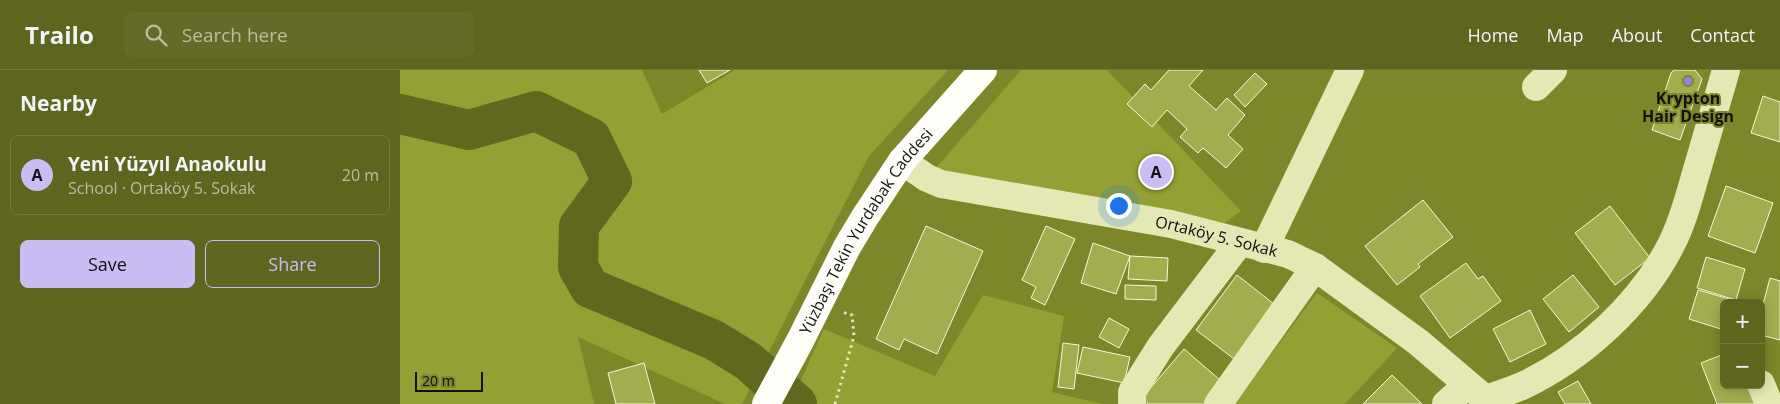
<!DOCTYPE html>
<meta charset="utf-8">
<style>
:root{--surface:#5e651f;--page:#646b28;--text:#f1f3f6;--muted:#b9bda4;--line:#73793d;--accent:#cabdf3}
body{margin:0;font-family:"Open Sans",sans-serif;background:var(--page);color:var(--text)}
.controls{position:absolute;right:15px;bottom:15px;display:grid;overflow:hidden;border-radius:8px;box-shadow:0 2px 12px #0003}
.controls button{width:45px;height:45px;display:grid;place-items:center;padding:0;border:0;border-bottom:1px solid var(--line);background:var(--surface);color:var(--text);font:25px sans-serif}
.scale{position:absolute;left:15px;bottom:12px;width:68px;box-sizing:border-box;padding-left:5px;border:2px solid #111;border-top:0;font-size:14px;line-height:18px;white-space:nowrap;color:#111;-webkit-text-stroke:4px #7d8729;paint-order:stroke}
.you{position:absolute;left:718px;top:135px;width:18px;height:18px;margin:-12px;border:4px solid #fff;border-radius:50%;background:#1a73e8;box-shadow:0 0 0 8px #1a73e833}
.badge{display:grid;place-items:center;width:32px;height:32px;border-radius:50%;background:var(--accent);color:#111;font-size:16px;font-weight:700}
.pin{position:absolute;translate:-50% -50%;border:2px solid #fff;box-shadow:0 1px 5px #0006}
.list{margin:0;padding:0;list-style:none}
h2{display:flex;justify-content:space-between;align-items:center;height:65px;margin:0;padding:0 20px;font-size:21px}
h2 small{font-size:16px;font-weight:400;color:var(--muted)}
.list li{display:grid;grid-template-columns:32px 1fr auto;gap:15px;align-items:center;box-sizing:border-box;height:80px;margin:0 10px 10px;padding:0 10px;border:1px solid var(--line);border-radius:8px}
.list b{display:block;font-size:19px;white-space:nowrap}
.list p{margin:0;font-size:16px;white-space:nowrap;color:var(--muted)}
.list em{font-size:16px;font-style:normal;color:var(--muted)}
.actions{display:flex;gap:10px;padding:15px 20px}
.actions a{flex:1;padding:11px 0;border:1px solid var(--accent);border-radius:8px;text-align:center;font-size:18px;color:var(--accent)}
.actions .main{background:var(--accent);color:#111}
.icon{flex:none;width:28px;height:28px;fill:none;stroke:currentColor;stroke-width:2;stroke-linecap:round;stroke-linejoin:round}
.map{position:relative;flex:none;width:1380px;height:334px;overflow:hidden}
header{display:flex;align-items:center;gap:30px;box-sizing:border-box;height:70px;padding:0 25px;background:var(--surface);border-bottom:1px solid var(--line)}
header strong{font-size:24px}
nav{display:flex;gap:28px;margin-inline-start:auto;font-size:18px}
.search{width:350px;height:45px;background:var(--page);display:flex;align-items:center;gap:12px;box-sizing:border-box;padding:0 18px;border-radius:8px;color:var(--muted);font-size:19px}
main{display:flex}
aside{flex:1;background:var(--surface)}
.map>svg:first-child{display:block}
.green{fill:#949f34}
.lines{fill:none;stroke-linecap:round;stroke-linejoin:round}
.river{stroke:#5f681d;stroke-width:40}
.building{fill:#a3ad4e;stroke:#f4f7d9}
.path{stroke:#e3e8b5;stroke-width:3;stroke-dasharray:2.5 4;stroke-linecap:butt}
.minor{stroke:#e3e8b5;stroke-width:28}
.major{stroke:#fdfef7;stroke-width:28}
.poi-dot{fill:#9a7cef;stroke:#7d8729;stroke-width:2}
.labels{text-anchor:middle;stroke-width:4;stroke-linejoin:round;paint-order:stroke}
.poi-label{font-size:16px;font-weight:bold;fill:#111;stroke:#7d8729}
.street-label{font-size:16px;fill:#111;stroke:#7d8729}
</style>
<header>
<strong>Trailo</strong>
<div class="search"><svg class="icon" aria-label="search" viewBox="0 0 24 24"><circle cx="10" cy="10" r="6"/><path d="M15 15l6 6"/></svg>Search here</div>
<nav><a>Home</a><a>Map</a><a>About</a><a>Contact</a></nav>
</header>
<main>
<aside>
<h2>Nearby<small></small></h2>
<ul class="list">
<li><span class="badge">A</span><div><b>Yeni Yüzyıl Anaokulu</b><p>School · Ortaköy 5. Sokak</p></div><em>20 m</em></li>
</ul>
<div class="actions"><a class="main">Save</a><a>Share</a></div>
</aside>
<div class="map">
<svg width="1380" height="334" viewBox="0 0 1380 334">
<rect width="100%" height="100%" fill="#7d8729"/>
<g class="green">
<polygon points="0,0 242,0 262,44 335,0 548,0 469,86 342,334 325,334 178,267 194,334 0,334"/>
<polygon points="621,0 707,0 841,141 822,155 535,99"/>
<polygon points="917,223 997,278 945,334 834,334"/>
<polygon points="583,225 664,246 652,322 702,334 390,334 424,259 535,306"/>
</g>
<g class="lines">
<polyline class="river" points="0,44 69,60 136,41 191,68 212,111 179,156 178,197 190,218 314,270 348,291 397,334"/>
</g>
<g class="building">
<polygon points="299,0 330,0 307,13"/>
<polygon points="769,0 803,0 789,16 816,40 827,28 845,45 828,65 843,79 826,98 803,78 798,83 780,67 787,59 767,40 752,57 727,34 745,14 751,20"/>
<polygon points="1274,0 1295,0 1302,9 1280,70 1252,60 1271,3"/>
<polygon points="855,3 867,14 845,37 834,25"/>
<polygon points="1363,26 1380,32 1380,72 1351,63"/>
<polygon points="1326,116 1373,133 1355,183 1308,166"/>
<polygon points="1023,130 1053,167 1018,194 1020,197 997,215 965,176"/>
<polygon points="1210,136 1250,188 1215,215 1175,163"/>
<polygon points="526,156 583,181 537,284 504,269 499,280 476,269"/>
<polygon points="646,156 675,169 645,235 631,228 636,217 622,210"/>
<polygon points="693,173 730,186 716,224 681,213"/>
<polygon points="730,186 768,188 767,211 728,209"/>
<polygon points="1306,187 1345,199 1336,230 1297,218"/>
<polygon points="1066,193 1078,209 1083,206 1101,231 1050,268 1020,226"/>
<polygon points="837,205 879,238 838,292 796,260"/>
<polygon points="1173,205 1199,237 1169,262 1143,229"/>
<polygon points="1370,208 1380,211 1380,270 1361,265 1361,242"/>
<polygon points="725,215 756,216 756,230 725,229"/>
<polygon points="1298,220 1336,231 1335,233 1324,233 1324,260 1289,249"/>
<polygon points="1130,240 1146,274 1110,292 1093,259"/>
<polygon points="709,248 729,259 719,278 699,267"/>
<polygon points="663,273 679,275 674,319 658,317"/>
<polygon points="683,277 730,287 724,313 677,303"/>
<polygon points="784,279 827,316 812,334 748,334 742,328"/>
<polygon points="1324,284 1324,315 1347,315 1355,334 1317,334 1301,293"/>
<polygon points="244,293 255,334 216,334 208,303"/>
<polygon points="992,305 1022,334 963,334"/>
<polygon points="1178,311 1191,334 1165,334 1158,322"/>
</g>
<g class="lines">
<polyline class="path" points="435,334 454,266 452,245 442,242"/>
<g class="minor">
<polyline points="1136,17 1153,0"/>
<path id="s1" d="M502,91L527,108L541,114L771,154L888,184L915,197L1018,272L1091,334"/>
<polyline points="864,179 950,0"/>
<polyline points="1361,314 1369,334"/>
<path d="M1086,329C1098,325 1110,321 1122,316C1182,288 1241,234 1271,175C1283,152 1289,127 1296,103C1306,68 1316,34 1326,0"/>
<polyline points="732,334 732,322 761,276 840,172"/>
<polyline points="818,334 915,197"/>
<polyline points="1046,334 1067,315"/>
</g>
<path class="major" id="s2" d="M366,334L400,271L447,177L465,147L502,91L583,0"/>
</g>
<circle class="poi-dot" cx="1288" cy="11" r="5"/>
<g class="labels">
<g class="poi-label">
<text x="1288" y="34">Krypton<tspan x="1288" dy="18">Hair Design</tspan></text>
</g>
<g class="street-label">
<text dy="6" stroke="none"><textPath href="#s2" startOffset="200">Yüzbaşı Tekin Yurdabak Caddesi</textPath></text>
<text dy="6" stroke="none"><textPath href="#s1" startOffset="326">Ortaköy 5. Sokak</textPath></text>
</g>
</g>
</svg>
<div class="controls">
<button>+</button>
<button>−</button>
</div>
<div class="scale">20 m</div>
<div class="you"></div>
<div class="pin badge" style="left:756px;top:102px">A</div>
</div>
</main>
